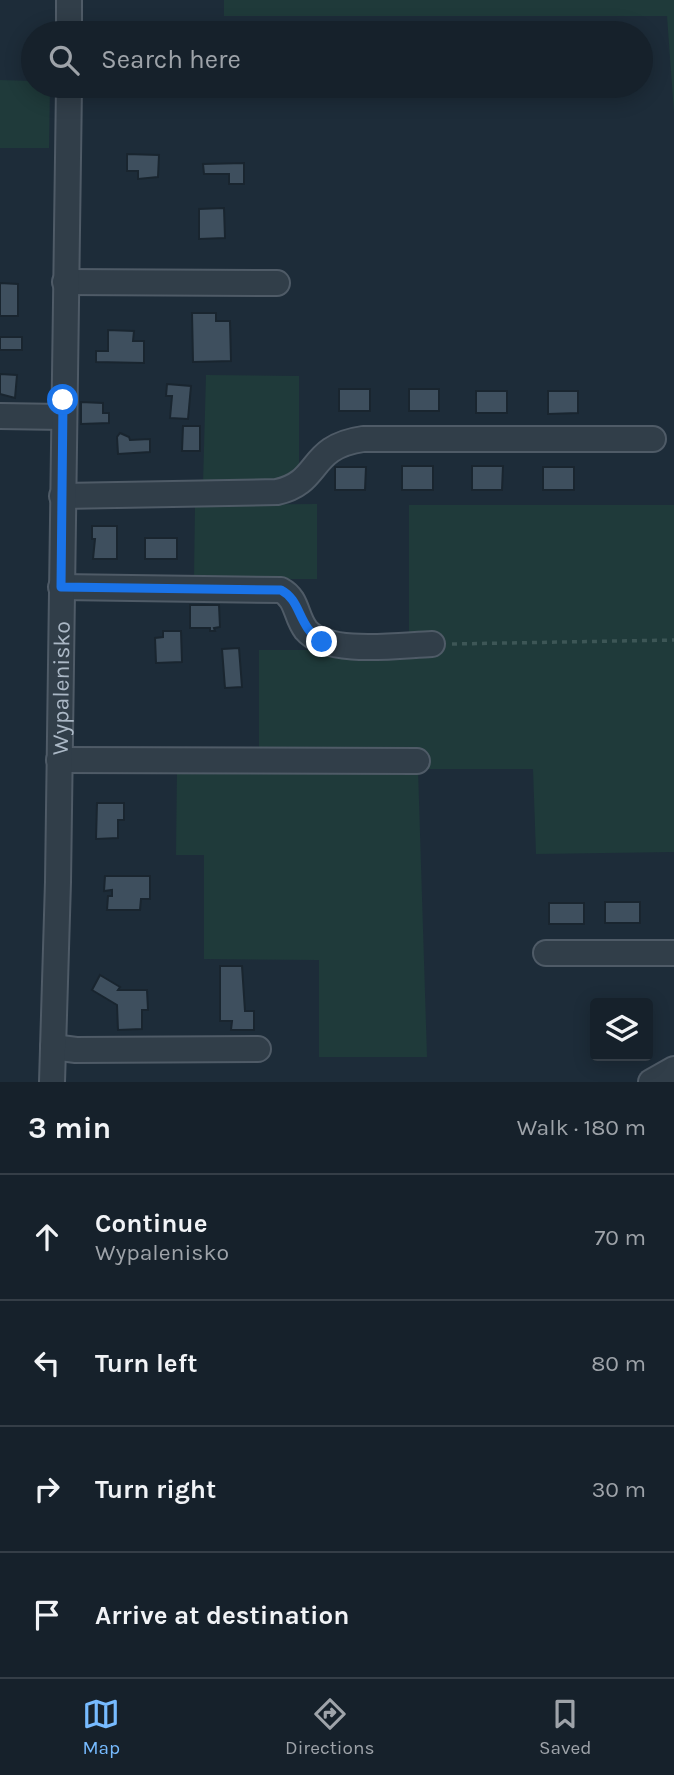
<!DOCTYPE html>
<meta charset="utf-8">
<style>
:root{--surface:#16212b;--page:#1f2933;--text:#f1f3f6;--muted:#9ea3a9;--line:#353e47;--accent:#7bf}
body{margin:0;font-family:Karla,sans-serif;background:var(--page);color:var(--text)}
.controls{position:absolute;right:21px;bottom:21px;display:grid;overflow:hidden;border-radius:7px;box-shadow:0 4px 18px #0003}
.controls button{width:63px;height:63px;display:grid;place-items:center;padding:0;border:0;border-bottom:2px solid var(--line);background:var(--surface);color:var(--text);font:35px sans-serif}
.stop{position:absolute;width:21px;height:21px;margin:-16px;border:5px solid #1a73e8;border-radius:50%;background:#fff}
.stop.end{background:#1a73e8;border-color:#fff;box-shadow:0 2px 7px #0008}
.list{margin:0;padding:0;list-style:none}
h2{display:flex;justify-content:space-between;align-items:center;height:91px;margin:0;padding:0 28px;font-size:30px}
h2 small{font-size:23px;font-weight:400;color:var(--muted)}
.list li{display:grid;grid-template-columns:46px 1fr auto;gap:21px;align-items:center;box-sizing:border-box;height:126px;padding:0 28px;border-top:2px solid var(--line)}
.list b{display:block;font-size:26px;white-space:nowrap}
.list p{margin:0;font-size:23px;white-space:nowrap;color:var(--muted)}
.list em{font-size:23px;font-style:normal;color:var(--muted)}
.icon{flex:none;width:38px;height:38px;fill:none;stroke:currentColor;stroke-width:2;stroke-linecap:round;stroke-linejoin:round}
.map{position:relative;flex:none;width:674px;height:1082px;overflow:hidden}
.search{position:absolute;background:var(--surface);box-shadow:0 4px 18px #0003;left:21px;right:21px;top:21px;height:77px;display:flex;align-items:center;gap:18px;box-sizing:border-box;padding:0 24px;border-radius:38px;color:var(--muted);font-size:26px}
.sheet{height:595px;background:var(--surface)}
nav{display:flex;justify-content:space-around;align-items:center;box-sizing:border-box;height:98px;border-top:2px solid var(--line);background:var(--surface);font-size:19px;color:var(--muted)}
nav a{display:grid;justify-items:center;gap:4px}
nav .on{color:var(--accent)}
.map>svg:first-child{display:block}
.green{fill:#1f3a3a}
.building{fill:#3e4f5e;stroke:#19252f;stroke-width:2}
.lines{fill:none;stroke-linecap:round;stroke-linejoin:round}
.minor-casing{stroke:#4f5b67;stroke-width:28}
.path{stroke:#3d5656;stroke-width:3.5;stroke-dasharray:5 5;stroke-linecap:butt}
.minor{stroke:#313e49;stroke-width:24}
.route{stroke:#1a73e8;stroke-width:9}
.labels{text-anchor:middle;stroke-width:5;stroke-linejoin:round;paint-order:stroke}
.street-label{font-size:23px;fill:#abb8c6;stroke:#17232d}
</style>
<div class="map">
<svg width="674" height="1082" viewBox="0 0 674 1082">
<rect width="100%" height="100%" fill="#1d2c39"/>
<g class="green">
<polygon points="224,0 674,0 674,113 667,16 224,16"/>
<polygon points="0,80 33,81 33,86 50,86 49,148 0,148"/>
<polygon points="206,375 299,376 299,470 285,483 203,484"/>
<polygon points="317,504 317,579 194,579 195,505"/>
<polygon points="409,505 674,505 674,852 536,854 533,769 418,769 427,1057 319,1057 319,960 204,959 204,855 176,855 177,769 259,752 259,650 440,650 440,634 409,634"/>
</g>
<g class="building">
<polygon points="127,154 159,155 158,177 138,179 138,171 127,171"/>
<polygon points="244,163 244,184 229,184 229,174 204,174 203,164"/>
<polygon points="224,208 225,238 199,239 199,209"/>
<polygon points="0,283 18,284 18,316 0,316"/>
<polygon points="192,313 216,313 216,321 230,321 231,361 193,362"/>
<polygon points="108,330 134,331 133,341 144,341 144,363 96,362 96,351 108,351"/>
<rect x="0" y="337" width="22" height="13"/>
<polygon points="0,374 17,375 15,398 0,394"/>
<polygon points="167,384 191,386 188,419 170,418 172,396 166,396"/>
<rect x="339" y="389" width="31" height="22"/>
<rect x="409" y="389" width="30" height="22"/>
<rect x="476" y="391" width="31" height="22"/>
<polygon points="548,391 578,391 578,413 548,414"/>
<polygon points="81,402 103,403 103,413 109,413 109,423 81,424"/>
<polygon points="183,426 200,426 200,451 182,451"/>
<polygon points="120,433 129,437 130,440 150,439 150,452 118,454 117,437"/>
<rect x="402" y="466" width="31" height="24"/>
<polygon points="472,466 503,466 502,490 472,490"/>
<polygon points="335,467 366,467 365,490 335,490"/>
<rect x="543" y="467" width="31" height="23"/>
<polygon points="92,526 117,526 117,559 93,559 95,539 92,539"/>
<rect x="145" y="538" width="32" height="21"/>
<polygon points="190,605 219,605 220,627 214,628 215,631 210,631 210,628 190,628"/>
<polygon points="163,631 181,631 182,662 156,663 155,638 163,637"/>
<polygon points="239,648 242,687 225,688 222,649"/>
<polygon points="97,803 124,803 124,820 118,820 118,838 96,839"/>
<polygon points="105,876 150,876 150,899 141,899 140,910 107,910 108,896 112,896 112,890 104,891"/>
<rect x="605" y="902" width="35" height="21"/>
<rect x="549" y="903" width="35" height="21"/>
<polygon points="220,966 242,966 245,1011 254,1011 254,1030 231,1030 232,1021 220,1021"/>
<polygon points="100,975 120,987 118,990 147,990 148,1010 142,1010 142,1029 118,1030 117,1005 92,990"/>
</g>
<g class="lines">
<g class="minor-casing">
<g id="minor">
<polyline points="69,33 69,0"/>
<polyline points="65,282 277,283"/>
<polyline points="0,416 63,417"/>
<path d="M62,496L277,492C322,482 307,447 363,439H653"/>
<path d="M61,587L281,590C298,599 295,616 306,630C328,656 400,645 432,644"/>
<polyline points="59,760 417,761"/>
<polyline points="546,953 674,953"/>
<polyline points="53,1047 76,1050 258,1049"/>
<path id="s1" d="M52,1082L58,882L69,86"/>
<polyline points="651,1082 674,1069"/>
</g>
</g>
<polyline class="path" points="452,644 674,640"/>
<use href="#minor" class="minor"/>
</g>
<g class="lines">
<path class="route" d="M63,400L61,587L281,590C302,601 297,626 322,642"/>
</g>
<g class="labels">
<g class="street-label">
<text dy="8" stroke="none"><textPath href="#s1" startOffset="394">Wypalenisko</textPath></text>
</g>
</g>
</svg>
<div class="controls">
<button><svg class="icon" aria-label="layers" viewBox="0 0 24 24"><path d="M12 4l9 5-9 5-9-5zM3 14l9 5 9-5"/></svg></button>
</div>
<div class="stop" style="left:63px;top:400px"></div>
<div class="stop end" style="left:322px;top:642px"></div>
<div class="search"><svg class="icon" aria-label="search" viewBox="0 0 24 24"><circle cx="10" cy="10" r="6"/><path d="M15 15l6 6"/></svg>Search here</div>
</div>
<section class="sheet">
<h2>3 min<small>Walk · 180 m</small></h2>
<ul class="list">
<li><svg class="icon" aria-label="ahead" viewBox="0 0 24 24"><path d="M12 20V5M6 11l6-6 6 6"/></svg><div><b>Continue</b><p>Wypalenisko</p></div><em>70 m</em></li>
<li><svg class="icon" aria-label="left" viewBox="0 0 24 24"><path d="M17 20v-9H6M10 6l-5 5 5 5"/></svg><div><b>Turn left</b></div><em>80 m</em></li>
<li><svg class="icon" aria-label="right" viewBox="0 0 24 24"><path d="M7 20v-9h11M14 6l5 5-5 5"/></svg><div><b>Turn right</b></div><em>30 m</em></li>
<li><svg class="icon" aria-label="arrive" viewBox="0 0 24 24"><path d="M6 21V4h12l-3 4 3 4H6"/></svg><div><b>Arrive at destination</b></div></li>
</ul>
</section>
<nav>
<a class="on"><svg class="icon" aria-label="map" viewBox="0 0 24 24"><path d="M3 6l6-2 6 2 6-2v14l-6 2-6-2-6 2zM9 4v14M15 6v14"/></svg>Map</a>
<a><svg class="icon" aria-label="directions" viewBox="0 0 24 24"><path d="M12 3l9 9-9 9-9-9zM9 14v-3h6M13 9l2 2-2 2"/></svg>Directions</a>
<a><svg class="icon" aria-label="saved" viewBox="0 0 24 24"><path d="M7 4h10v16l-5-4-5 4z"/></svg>Saved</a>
</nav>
